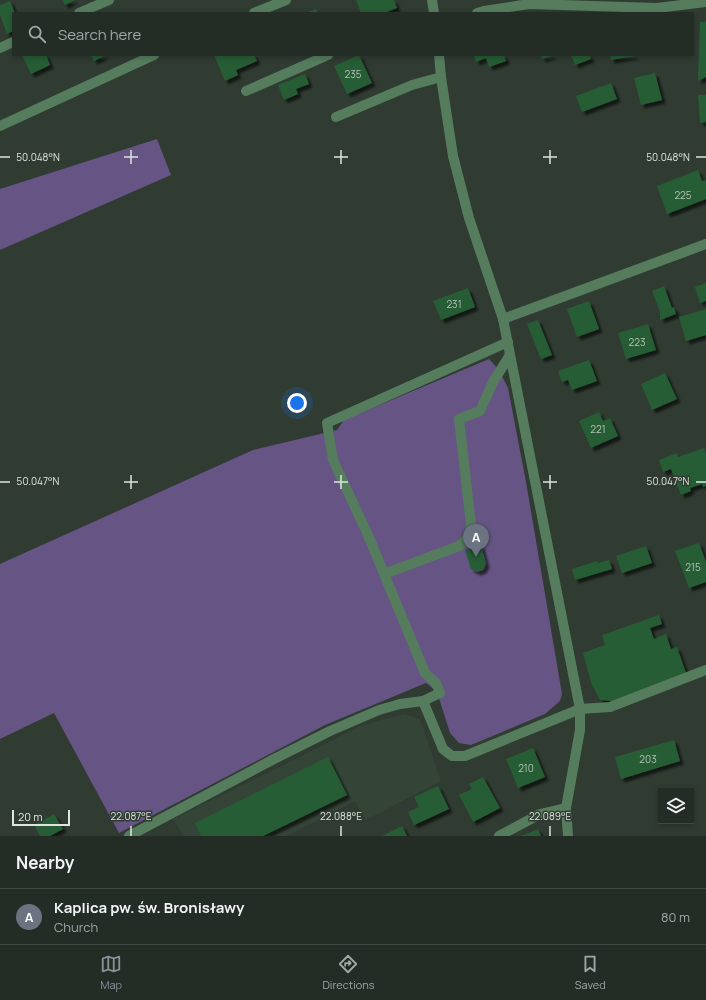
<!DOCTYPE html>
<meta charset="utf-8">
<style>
:root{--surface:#242c26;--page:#303832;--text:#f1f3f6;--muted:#a3a7a7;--line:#414843;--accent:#8c9099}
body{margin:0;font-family:Manrope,sans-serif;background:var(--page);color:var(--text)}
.controls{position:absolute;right:12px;bottom:12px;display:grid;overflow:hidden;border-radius:0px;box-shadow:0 2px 6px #0003}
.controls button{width:36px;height:36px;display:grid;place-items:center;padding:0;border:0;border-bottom:1px solid var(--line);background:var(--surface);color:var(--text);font:20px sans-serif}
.scale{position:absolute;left:12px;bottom:10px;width:58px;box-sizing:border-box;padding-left:4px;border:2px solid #dde5de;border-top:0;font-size:11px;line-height:14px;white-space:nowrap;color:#dde5de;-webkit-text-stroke:3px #303b32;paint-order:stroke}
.you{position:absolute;left:297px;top:403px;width:14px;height:14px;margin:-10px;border:3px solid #fff;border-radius:50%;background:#1a73e8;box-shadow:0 0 0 6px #1a73e833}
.badge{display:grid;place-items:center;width:26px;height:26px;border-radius:50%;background:var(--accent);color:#fff;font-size:13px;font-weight:700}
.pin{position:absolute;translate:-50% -33px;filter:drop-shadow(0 1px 2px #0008)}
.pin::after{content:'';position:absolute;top:21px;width:14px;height:12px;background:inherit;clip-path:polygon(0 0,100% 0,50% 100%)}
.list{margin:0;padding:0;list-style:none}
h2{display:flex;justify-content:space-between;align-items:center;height:52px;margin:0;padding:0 16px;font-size:17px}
h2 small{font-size:13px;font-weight:400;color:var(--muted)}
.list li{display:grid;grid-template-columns:26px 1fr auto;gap:12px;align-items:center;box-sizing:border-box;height:56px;padding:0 16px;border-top:1px solid var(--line)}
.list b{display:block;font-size:15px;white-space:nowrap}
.list p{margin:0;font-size:13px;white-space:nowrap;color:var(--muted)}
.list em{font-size:13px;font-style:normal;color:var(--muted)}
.icon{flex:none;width:22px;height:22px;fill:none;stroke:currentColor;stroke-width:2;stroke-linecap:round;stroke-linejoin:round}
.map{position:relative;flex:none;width:706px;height:836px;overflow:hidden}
.search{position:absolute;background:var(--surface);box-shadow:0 2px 6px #0003;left:12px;right:12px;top:12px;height:44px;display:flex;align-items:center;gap:10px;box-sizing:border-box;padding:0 14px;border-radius:0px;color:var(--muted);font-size:15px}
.sheet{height:108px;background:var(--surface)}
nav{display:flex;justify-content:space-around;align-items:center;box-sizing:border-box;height:56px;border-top:1px solid var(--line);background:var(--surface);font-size:11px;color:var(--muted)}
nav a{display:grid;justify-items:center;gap:2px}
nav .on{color:var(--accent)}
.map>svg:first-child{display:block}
.built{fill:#344537}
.green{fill:#665484}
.building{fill:#275d36;filter:url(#shadow)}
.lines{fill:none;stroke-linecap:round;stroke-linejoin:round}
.minor{stroke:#557d5d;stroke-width:10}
.ticks{fill:none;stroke:#dde5de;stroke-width:1.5}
.labels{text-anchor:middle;stroke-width:3;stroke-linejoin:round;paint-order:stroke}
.number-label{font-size:10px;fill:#b0c3b4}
.ticks-label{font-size:10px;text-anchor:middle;fill:#dde5de;stroke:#303b32;stroke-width:3;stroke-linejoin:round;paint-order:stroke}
</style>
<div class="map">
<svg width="706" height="836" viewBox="0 0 706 836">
<defs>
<filter id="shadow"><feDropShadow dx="3.5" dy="3.5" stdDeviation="1" flood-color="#0009"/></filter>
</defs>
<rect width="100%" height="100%" fill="#303b32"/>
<polygon class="built" points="404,714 420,719 441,781 366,820 355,801 287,836 183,836 173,819 286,764 360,726"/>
<g class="green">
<polygon points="157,139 171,175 0,250 0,189"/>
<polygon points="489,359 499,370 508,388 526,482 562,694 560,701 545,714 471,745 459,743 450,733 437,692 426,683 325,725 119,833 54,713 0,739 0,564 253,450 337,430 344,420"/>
</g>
<g class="building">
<polygon points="62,0 75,0 65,5"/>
<polygon points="356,0 394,0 397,8 384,13 361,13"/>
<polygon points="10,1 15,13 13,13 13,31 7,34 0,15 0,5"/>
<polygon points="316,9 318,13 306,13"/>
<polygon points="700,22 706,22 706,77 698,81"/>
<polygon points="22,55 46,55 50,65 31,74"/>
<polygon points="91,55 106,55 94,61"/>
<polygon points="214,55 254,55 257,61 236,70 238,75 225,81"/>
<polygon points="359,55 372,83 347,94 334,66"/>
<polygon points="474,55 504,55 506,61 489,67 486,58 476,62"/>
<polygon points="541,55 555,55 542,59"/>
<polygon points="571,55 589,55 591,59 575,65"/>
<polygon points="610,55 635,55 635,56 611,60"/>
<polygon points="655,73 662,100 641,105 634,78"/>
<polygon points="305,74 309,84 296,89 298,94 284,100 278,85"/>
<polygon points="611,83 617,99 582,112 576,96"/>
<polygon points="698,95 706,95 706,122 700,123"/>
<polygon points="698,170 702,181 705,180 706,182 706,199 667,214 657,186"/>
<polygon points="706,283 706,301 700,303 695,287"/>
<polygon points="664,286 672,308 674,307 676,314 660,320 660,312 652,291"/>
<polygon points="468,288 475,307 441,320 433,301"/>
<polygon points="589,301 599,329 577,337 567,309"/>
<polygon points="706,309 706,335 686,341 679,317"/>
<polygon points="538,320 552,355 541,359 527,324"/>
<polygon points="648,324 656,350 626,359 618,333"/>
<polygon points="589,360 597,381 572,390 568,380 562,382 558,371"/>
<polygon points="665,373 677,399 652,410 641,384"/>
<polygon points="599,412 603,421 610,418 618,436 591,448 579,421"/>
<polygon points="704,448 706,454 706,486 703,487 702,484 690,488 691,491 681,495 671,469 663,472 659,460 677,453 678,457"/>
<polygon points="699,543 706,562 706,582 689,588 675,551"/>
<polygon points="481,545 486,564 483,570 477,572 471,569 465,550"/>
<polygon points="646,546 652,563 622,573 616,556"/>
<polygon points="609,560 612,569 575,580 572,569 597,561 598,563"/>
<polygon points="659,615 662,624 650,628 654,639 666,634 671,649 677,647 686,673 612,701 600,700 592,685 583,653 605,645 602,635"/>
<polygon points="674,740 680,761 621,779 615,757"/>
<polygon points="533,748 545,777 518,788 506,759"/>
<polygon points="328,757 347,795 263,836 201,836 195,823"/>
<polygon points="483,777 500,808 473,822 459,795 472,789 469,784"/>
<polygon points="438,786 449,809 414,825 408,812 419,807 414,797"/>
<polygon points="54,814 63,829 50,836 40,836 34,825"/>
<polygon points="402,826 407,836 382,836"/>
<polygon points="538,829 541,836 521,836"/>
</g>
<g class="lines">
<g class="minor">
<polyline points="432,0 434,13"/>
<polyline points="79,13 109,0"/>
<polyline points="254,13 286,0"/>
<polyline points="477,13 484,11 529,4 657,8 706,2"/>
<polyline points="0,48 13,42"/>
<polyline points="439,55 441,77 453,156 469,218 503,319 580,709 580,730 566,808 568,836"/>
<polyline points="246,91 328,55"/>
<polyline points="336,117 412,85 441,77"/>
<polyline points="0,126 154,55"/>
<polyline points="503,319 706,244"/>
<polyline points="384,574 459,546 468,538 471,525 459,419 480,411 493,382 510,355"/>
<polyline points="423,701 440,693 436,683 425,673 368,535 333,460 327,423 508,342"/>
<polyline points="129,836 274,759 330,731 379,710 400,704 423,701 443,749 452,756 465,756 580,709 610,707 706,670"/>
<polyline points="499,836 540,814 566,808"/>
</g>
</g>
<path class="ticks" d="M131,150V164M341,150V164M550,150V164M0,157H10M124,157H138M334,157H348M543,157H557M696,157H706M131,475V489M341,475V489M550,475V489M0,482H10M124,482H138M334,482H348M543,482H557M696,482H706M131,826V836M341,826V836M550,826V836"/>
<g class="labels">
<g class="number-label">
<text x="353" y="78">235</text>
<text x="683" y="199">225</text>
<text x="454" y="308">231</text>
<text x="637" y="346">223</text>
<text x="598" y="433">221</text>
<text x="693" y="571">215</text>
<text x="648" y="763">203</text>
<text x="526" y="772">210</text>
</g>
</g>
<g class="ticks-label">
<text x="38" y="161">50.048°N</text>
<text x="668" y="161">50.048°N</text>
<text x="38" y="485">50.047°N</text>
<text x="668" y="485">50.047°N</text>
<text x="131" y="820">22.087°E</text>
<text x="341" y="820">22.088°E</text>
<text x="550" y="820">22.089°E</text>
</g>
</svg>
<div class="controls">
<button><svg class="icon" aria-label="layers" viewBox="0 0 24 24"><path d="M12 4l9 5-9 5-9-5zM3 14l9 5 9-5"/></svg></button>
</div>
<div class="scale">20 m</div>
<div class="you"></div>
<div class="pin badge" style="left:476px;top:557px;background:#6b7280">A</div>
<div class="search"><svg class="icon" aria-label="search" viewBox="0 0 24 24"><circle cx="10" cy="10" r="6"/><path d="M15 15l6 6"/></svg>Search here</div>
</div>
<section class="sheet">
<h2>Nearby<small></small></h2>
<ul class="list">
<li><span class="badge" style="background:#6b7280">A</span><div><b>Kaplica pw. św. Bronisławy</b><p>Church</p></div><em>80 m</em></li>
</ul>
</section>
<nav>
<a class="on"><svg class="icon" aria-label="map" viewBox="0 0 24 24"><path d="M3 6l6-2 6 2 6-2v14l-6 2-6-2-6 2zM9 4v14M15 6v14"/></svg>Map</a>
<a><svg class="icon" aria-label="directions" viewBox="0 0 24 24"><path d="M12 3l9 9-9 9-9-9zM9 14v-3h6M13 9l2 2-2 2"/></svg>Directions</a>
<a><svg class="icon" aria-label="saved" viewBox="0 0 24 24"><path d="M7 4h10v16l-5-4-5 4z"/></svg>Saved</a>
</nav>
